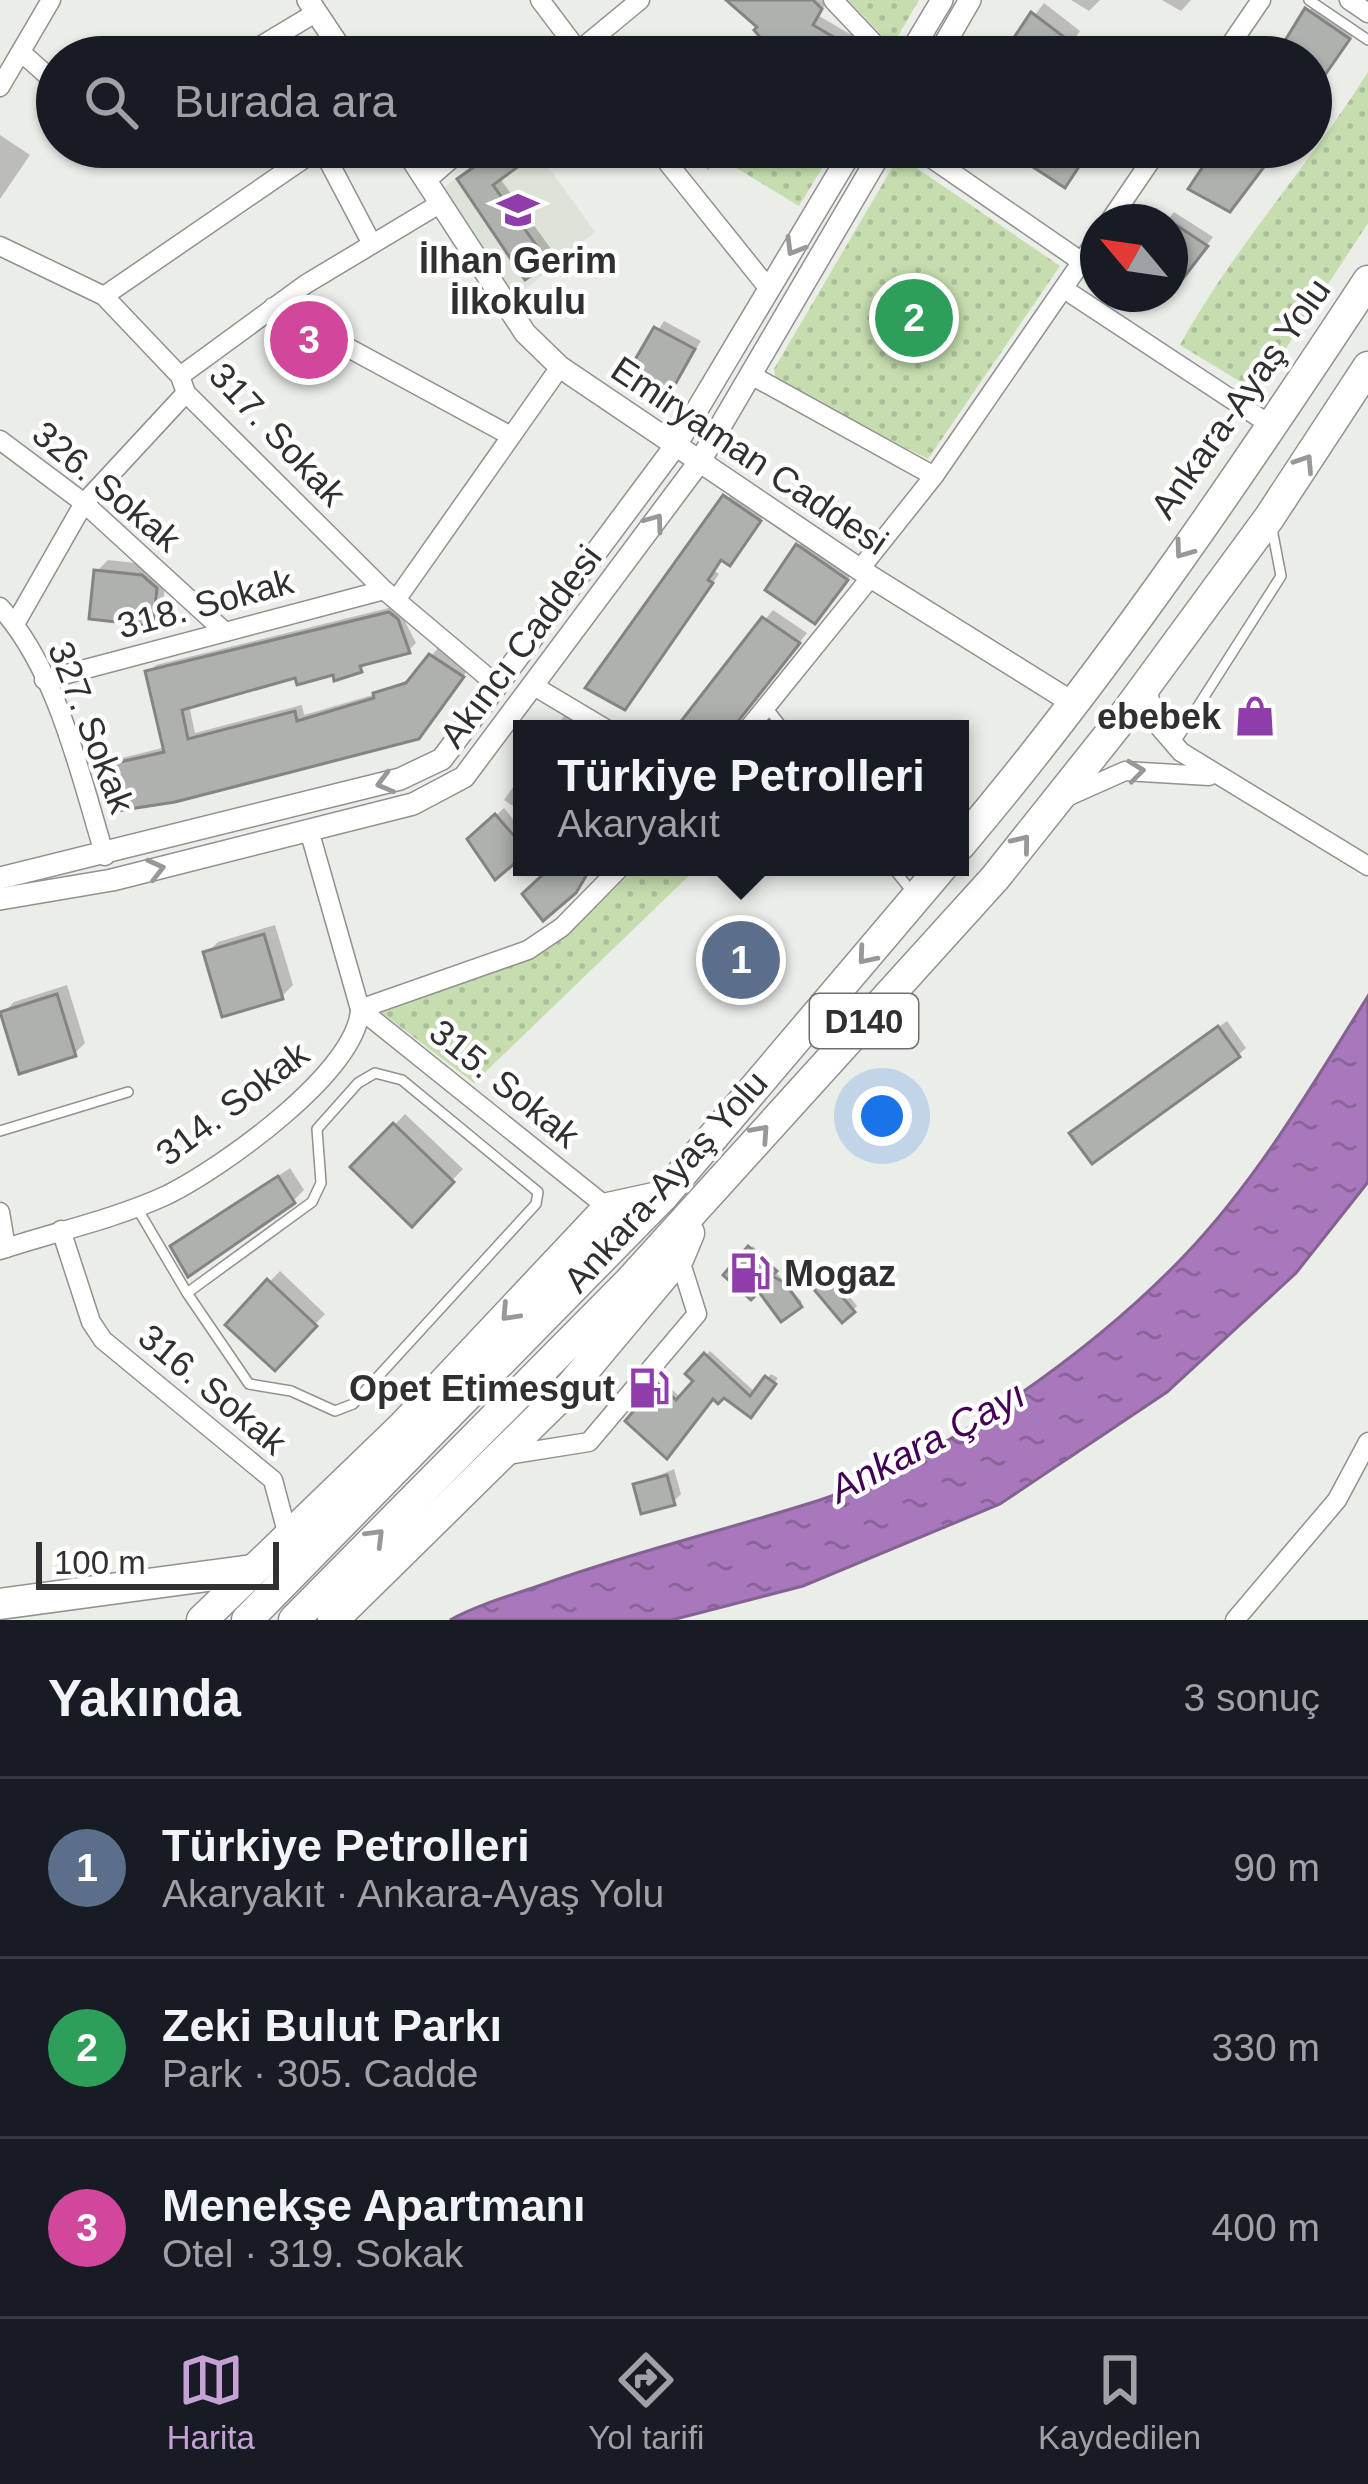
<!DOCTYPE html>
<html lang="tr">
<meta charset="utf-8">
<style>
:root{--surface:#171b24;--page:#20242c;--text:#f1f3f6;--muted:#9ea1a6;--line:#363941;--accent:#c5a1d5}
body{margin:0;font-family:Arial,sans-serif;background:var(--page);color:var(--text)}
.compass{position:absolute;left:1080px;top:204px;width:108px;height:108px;border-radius:50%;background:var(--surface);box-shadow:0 3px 9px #0004;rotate:299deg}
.scale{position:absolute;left:36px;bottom:30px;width:243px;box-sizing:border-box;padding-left:12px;border:6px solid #2f302f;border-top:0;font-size:33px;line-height:42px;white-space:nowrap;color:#2f302f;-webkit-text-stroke:9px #fff;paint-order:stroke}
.you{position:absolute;left:882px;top:1116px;width:42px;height:42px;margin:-30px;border:9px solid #fff;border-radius:50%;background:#1a73e8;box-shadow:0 0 0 18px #1a73e833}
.badge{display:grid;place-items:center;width:78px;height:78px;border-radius:50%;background:var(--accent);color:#fff;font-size:39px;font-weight:700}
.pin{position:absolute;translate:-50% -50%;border:6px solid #fff;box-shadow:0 3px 12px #0006}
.popup{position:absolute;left:513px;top:720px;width:456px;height:156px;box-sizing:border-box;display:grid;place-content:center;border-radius:0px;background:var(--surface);filter:drop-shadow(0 3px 9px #0005);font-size:39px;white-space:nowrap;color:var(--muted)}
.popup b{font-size:45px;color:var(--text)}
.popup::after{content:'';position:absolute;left:50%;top:100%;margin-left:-24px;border:24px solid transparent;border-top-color:var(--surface)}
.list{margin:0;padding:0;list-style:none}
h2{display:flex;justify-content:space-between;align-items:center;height:156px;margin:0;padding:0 48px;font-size:51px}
h2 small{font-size:39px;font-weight:400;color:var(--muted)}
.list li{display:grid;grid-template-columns:78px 1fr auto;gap:36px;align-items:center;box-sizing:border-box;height:180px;padding:0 48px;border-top:3px solid var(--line)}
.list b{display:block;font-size:45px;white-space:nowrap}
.list p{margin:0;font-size:39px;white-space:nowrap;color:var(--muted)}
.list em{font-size:39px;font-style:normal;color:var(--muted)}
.icon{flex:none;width:66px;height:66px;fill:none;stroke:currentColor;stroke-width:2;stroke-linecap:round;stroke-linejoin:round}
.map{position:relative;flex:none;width:1368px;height:1620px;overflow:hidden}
.search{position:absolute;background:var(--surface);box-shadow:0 3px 9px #0004;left:36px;right:36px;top:36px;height:132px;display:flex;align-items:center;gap:30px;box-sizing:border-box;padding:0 42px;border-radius:66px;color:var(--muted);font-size:45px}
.sheet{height:696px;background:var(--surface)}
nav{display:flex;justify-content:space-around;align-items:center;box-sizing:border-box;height:168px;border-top:3px solid var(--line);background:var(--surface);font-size:33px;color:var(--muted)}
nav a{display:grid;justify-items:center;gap:6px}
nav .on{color:var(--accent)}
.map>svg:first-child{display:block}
.built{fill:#dde3d8}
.green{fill:url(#green-dots)}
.water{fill:url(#water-ripples);stroke:#846292;stroke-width:3}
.shadow{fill:#0003}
.building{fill:#afb1ae;stroke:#848582;stroke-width:3}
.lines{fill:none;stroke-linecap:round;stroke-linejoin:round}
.service-casing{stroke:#90928e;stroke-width:12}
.minor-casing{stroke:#90928e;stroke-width:21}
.tertiary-casing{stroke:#90928e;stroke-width:24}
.trunk-casing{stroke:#90928e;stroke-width:33}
.service{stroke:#fff;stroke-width:9}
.minor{stroke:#fff;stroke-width:18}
.tertiary{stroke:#fff;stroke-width:21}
.trunk{stroke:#fff;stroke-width:30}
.oneway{stroke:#979897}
.labels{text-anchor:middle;stroke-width:9;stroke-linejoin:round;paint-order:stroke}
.shield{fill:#fff;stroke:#6d6e6d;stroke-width:3}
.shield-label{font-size:33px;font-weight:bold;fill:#2f302f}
.poi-label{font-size:36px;font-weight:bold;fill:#2f302f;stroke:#fff;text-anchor:end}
.street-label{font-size:36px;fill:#2f302f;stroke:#fff}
.water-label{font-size:39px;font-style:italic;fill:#430057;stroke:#fff}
</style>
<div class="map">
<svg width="1368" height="1620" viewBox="0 0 1368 1620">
<defs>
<pattern id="green-dots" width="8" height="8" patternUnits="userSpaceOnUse" patternTransform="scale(3)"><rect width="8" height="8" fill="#c6deaf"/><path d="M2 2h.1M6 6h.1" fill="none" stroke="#aabf97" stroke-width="1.8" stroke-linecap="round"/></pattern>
<pattern id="water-ripples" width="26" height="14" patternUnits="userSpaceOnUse" patternTransform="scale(3)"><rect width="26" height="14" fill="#a978bc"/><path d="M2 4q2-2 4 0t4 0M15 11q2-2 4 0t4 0" fill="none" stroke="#8a6399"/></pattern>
</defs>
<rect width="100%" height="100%" fill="#ebede9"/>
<polygon class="built" points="495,147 534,147 595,232 516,297 442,189"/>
<g class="green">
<polygon points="848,0 919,0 892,46"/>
<path d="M1368,72V223L1264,382L1249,387L1180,345C1234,247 1309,166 1368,72Z"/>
<polygon points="737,147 835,147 799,206 728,163"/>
<polygon points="899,156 1060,266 928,459 776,382 774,369"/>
<polygon points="637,867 698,867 474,1083 381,1012 530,960 583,920"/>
</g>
<path class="water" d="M1368,996V1182L1296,1273L1167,1392L1000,1504L803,1586L672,1620H450C479,1604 513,1595 544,1584C636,1551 730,1529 823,1499C942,1460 1097,1347 1184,1256C1257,1180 1312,1086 1368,996Z"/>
<g class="shadow">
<polygon points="828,0 819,16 862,41 856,57 781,57 761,27 731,1"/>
<polygon points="1071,0 1100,0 1089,11"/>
<polygon points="1162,0 1191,0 1181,11"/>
<polygon points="1317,0 1359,27 1311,96 1311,57 1278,57"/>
<polygon points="1044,3 1080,31 1062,57 1004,57"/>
<polygon points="429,37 472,39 471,57 418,57"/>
<polygon points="681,39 701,57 655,57"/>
<polygon points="0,135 30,155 0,199"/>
<polygon points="503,147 524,147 529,153 499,177 554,253 526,276 473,203"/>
<polygon points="690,147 731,147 708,170"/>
<polygon points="1174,212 1213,237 1170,293 1166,222"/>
<polygon points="664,321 701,341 667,395 630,376"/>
<polygon points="734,488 767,511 738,553 723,557 714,570 719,574 633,698"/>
<polygon points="808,536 856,568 826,610 798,546"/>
<polygon points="108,560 154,565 166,577 162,612 151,623 97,571"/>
<polygon points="397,606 416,643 408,651 369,661 360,670 297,675 189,705 195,733 302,705 304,715 376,694 414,677 438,648 469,668 426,727 110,766 118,759 166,747 149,672 156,665"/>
<polygon points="773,610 807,633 730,729 678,729"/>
<polygon points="568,711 598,729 554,729"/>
<polygon points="522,774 522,812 504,800"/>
<polygon points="504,808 522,830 522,853 470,840"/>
<polygon points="554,867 592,867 574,891"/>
<polygon points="744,917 784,957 748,993 708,952"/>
<polygon points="275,925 293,985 282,996 207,953 218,942"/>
<polygon points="67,985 85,1043 74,1054 3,1013 14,1002"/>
<polygon points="1227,1021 1246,1048 1238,1055 1081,1126"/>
<polygon points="405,1114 463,1169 412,1222 354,1167"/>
<polygon points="290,1168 304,1190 293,1201 174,1247"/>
<polygon points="753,1246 802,1302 781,1318 759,1287 727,1275"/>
<polygon points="280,1271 325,1314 274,1367 229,1324"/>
<polygon points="830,1273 857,1306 843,1319 815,1286"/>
<polygon points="710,1351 756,1393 771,1374 778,1378 755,1410 724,1394 629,1420 663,1381 681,1398 697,1380 689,1373"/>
<polygon points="674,1469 681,1494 673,1502 636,1485"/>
</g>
<g class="building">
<polygon points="726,0 813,0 822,9 813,25 868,57 777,57 754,30 757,27"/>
<polygon points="1305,8 1350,39 1311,95 1311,57 1275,57"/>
<polygon points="1031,12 1072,43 1062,57 1001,57"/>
<polygon points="502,147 512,147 523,163 493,185 549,263 525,280 457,179"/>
<polygon points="1038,147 1092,147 1065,188 1027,163"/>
<polygon points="1216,147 1279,147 1230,212 1188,189"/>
<polygon points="1170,221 1208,246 1170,295"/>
<polygon points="654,327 695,349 667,399 625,377"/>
<polygon points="723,495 761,521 730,566 721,560 708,580 713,583 625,710 585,688"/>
<polygon points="796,544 848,580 815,624 765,590"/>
<polygon points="94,570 142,575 157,588 153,626 89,619"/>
<polygon points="389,612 398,619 410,653 360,666 362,672 334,681 333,675 297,685 295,678 182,710 188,739 295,711 297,721 374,698 373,693 406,683 429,654 464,677 419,739 175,802 116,811 107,765 164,752 145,671"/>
<polygon points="762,617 800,643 732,729 675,729"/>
<polygon points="495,814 522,845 522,857 495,880 467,839"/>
<polygon points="551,867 575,867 586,876 576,893 543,921 522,894"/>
<polygon points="735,922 779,967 748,997 704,952"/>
<polygon points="264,934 283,999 222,1017 203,952"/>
<polygon points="57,994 76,1056 19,1074 0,1012"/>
<polygon points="1218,1026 1240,1057 1092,1164 1069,1133"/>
<polygon points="393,1123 454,1182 412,1227 350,1167"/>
<polygon points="278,1176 295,1203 188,1277 170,1246"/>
<polygon points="748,1246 777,1271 772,1276 785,1283 802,1307 781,1322 759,1292 751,1300 723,1275"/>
<polygon points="824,1275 855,1312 842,1323 811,1286"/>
<polygon points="267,1279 317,1326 275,1371 225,1325"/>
<polygon points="704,1353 750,1396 765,1376 776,1384 751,1418 724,1398 718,1404 713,1399 667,1459 625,1421 657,1383 676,1400 693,1381 685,1374"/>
<polygon points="667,1475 675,1505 641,1514 633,1484"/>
</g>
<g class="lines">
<g class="service-casing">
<g id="service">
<polyline points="1309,0 1368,40"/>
<polyline points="766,706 784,729"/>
<polyline points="1174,744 1281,576 1272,529"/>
<polyline points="892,867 913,893"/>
<polyline points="0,1131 128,1092"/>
<polyline points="137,1208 187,1293 249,1384 291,1391 335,1411 353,1404 536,1204 538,1192 402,1080 375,1073 358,1083 317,1129 321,1183 312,1202 187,1293"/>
</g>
</g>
<g class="minor-casing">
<g id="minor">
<polyline points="540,0 583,57"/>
<polyline points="833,0 887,57"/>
<polyline points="1349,0 1368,13"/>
<polyline points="23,54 57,84"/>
<polyline points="242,57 317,12"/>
<polyline points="571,57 640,0"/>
<polyline points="1222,57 1261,0"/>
<polyline points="0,87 51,0"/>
<polyline points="655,147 769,289"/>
<polyline points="915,147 1082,262"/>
<polyline points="426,181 465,147"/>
<polyline points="1109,222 1160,147"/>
<polyline points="0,246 104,296 180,376 186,393 384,590 498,686"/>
<polyline points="1064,289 1272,426"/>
<polyline points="104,296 321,147 372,244"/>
<polyline points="273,307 511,436"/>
<polyline points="751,375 934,476"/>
<polyline points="180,376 306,284 441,203"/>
<polyline points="0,440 84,503 225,632"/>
<polyline points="860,569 934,476 1098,238"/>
<polyline points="396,600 560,367"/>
<path d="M0,607C58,671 80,775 105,856"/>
<polyline points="15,624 84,503 186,393"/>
<polyline points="44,680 384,590"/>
<polyline points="534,686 606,729"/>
<polyline points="1147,687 1155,722 1181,752 1368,866"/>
<polyline points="748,729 871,577"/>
<polyline points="1069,796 1125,771 1209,776"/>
<polyline points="360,1009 608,1208"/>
<polyline points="360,1009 528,950 562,927 621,867"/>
<polyline points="0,1212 6,1248"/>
<polyline points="61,1230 91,1322 103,1340 273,1480 288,1536"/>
<path d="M0,1250C55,1232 115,1219 167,1195C222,1168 358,1071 360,1009L309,830"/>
<polyline points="501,1456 589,1442 697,1314 679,1257"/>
<polyline points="1235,1620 1337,1500 1368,1442"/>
</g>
</g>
<g class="tertiary-casing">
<g id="tertiary">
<polyline points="308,0 346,57"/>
<polyline points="908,57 942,0"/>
<polyline points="937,57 970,0"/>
<polyline points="404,147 525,333 560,367 871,577 1073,703"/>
<polyline points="0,878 400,779 442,759 676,445 854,147"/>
<polyline points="0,899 112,880 413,804 464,777 700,461 884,147"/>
</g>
</g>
<g class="trunk-casing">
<g id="trunk">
<path d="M960,845C1109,669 1241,474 1368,281"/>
<polyline points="0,1604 252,1570"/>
<polyline points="202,1620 403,1426 608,1208 663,1196"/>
<polyline points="247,1620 663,1196 942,867"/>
<polyline points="294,1620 629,1282 995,878 1120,721 1269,518 1368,367"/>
<polyline points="333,1620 571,1386 679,1257 689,1233"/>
</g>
</g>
<use href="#service" class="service"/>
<use href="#minor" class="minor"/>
<use href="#tertiary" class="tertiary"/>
<use href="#trunk" class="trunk"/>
</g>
<defs><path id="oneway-chevron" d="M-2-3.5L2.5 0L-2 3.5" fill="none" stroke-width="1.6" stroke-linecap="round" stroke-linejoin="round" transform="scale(3)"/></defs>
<g class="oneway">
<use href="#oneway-chevron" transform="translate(794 247) rotate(121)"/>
<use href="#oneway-chevron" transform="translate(1305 463) rotate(-57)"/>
<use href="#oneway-chevron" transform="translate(655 522) rotate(-54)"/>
<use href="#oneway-chevron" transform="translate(1183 550) rotate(126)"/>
<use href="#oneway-chevron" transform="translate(1136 771) rotate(-7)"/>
<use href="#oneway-chevron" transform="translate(385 783) rotate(165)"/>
<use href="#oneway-chevron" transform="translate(1022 843) rotate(-51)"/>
<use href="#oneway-chevron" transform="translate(156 869) rotate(-14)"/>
<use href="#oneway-chevron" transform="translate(866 956) rotate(130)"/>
<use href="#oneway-chevron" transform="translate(761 1133) rotate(-48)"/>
<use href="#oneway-chevron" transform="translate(509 1313) rotate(133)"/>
<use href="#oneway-chevron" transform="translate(376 1537) rotate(-45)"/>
</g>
<defs>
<g id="school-bare" transform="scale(3.24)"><path d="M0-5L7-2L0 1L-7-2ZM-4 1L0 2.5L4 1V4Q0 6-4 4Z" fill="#903dac" stroke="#fff" stroke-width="2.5" paint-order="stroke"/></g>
<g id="shop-bare" transform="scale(3.24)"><path d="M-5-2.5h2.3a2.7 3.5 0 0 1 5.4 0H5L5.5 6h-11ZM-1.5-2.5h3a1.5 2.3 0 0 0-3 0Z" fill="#903dac" stroke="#fff" stroke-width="2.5" paint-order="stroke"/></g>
<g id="fuel-bare" transform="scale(3.24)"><path d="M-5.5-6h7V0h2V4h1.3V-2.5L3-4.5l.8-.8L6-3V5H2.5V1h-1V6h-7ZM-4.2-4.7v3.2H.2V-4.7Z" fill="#903dac" stroke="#fff" stroke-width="2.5" paint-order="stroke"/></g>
</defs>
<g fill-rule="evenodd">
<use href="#school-bare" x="518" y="210"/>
<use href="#shop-bare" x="1255" y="716"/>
<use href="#fuel-bare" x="750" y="1273"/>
<use href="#fuel-bare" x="649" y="1388"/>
</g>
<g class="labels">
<rect class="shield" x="810" y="994" width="108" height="54" rx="9"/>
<g class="shield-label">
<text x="864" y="1033">D140</text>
</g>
<g class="poi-label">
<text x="518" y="273" text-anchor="middle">İlhan Gerim<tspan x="518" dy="41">İlkokulu</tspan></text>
<text x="1221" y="729">ebebek</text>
<text x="784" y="1286" text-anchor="start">Mogaz</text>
<text x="615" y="1401">Opet Etimesgut</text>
</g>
<g class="street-label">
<text transform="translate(1240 398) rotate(-55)" y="13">Ankara-Ayaş Yolu</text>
<text transform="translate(278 434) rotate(47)" y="13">317. Sokak</text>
<text transform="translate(750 455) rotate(34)" y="13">Emiryaman Caddesi</text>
<text transform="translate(107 486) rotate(40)" y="13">326. Sokak</text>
<text transform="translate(205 603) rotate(-15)" y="13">318. Sokak</text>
<text transform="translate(520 646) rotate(-53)" y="13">Akıncı Caddesi</text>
<text transform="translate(92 727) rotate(69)" y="13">327. Sokak</text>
<text transform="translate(505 1083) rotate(39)" y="13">315. Sokak</text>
<text transform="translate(232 1103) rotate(-37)" y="13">314. Sokak</text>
<text transform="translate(665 1181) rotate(-48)" y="13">Ankara-Ayaş Yolu</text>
<text transform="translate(213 1389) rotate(40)" y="13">316. Sokak</text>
</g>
<g class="water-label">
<text transform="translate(927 1441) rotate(-28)" y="14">Ankara Çayı</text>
</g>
</g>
</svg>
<svg class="compass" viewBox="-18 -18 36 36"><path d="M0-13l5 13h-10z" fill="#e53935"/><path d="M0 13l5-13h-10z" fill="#9ea1a6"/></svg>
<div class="scale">100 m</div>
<div class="you"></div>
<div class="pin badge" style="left:741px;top:960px;background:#5c6f8a">1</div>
<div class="popup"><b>Türkiye Petrolleri</b>Akaryakıt</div>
<div class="pin badge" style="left:914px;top:318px;background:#2e9e5b">2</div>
<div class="pin badge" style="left:309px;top:340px;background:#d1479c">3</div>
<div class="search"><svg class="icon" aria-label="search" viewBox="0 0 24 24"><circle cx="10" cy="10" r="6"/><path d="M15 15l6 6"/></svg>Burada ara</div>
</div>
<section class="sheet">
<h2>Yakında<small>3 sonuç</small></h2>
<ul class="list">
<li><span class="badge" style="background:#5c6f8a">1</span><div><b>Türkiye Petrolleri</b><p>Akaryakıt · Ankara-Ayaş Yolu</p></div><em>90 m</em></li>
<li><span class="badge" style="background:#2e9e5b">2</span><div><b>Zeki Bulut Parkı</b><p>Park · 305. Cadde</p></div><em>330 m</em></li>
<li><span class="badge" style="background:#d1479c">3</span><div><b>Menekşe Apartmanı</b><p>Otel · 319. Sokak</p></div><em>400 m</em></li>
</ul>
</section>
<nav>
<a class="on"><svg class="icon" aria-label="map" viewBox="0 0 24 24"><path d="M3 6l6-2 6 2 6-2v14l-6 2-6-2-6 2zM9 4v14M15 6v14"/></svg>Harita</a>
<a><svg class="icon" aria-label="directions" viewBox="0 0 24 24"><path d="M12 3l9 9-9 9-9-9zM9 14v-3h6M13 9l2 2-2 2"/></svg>Yol tarifi</a>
<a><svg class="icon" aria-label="saved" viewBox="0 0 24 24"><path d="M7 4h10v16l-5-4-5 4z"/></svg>Kaydedilen</a>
</nav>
